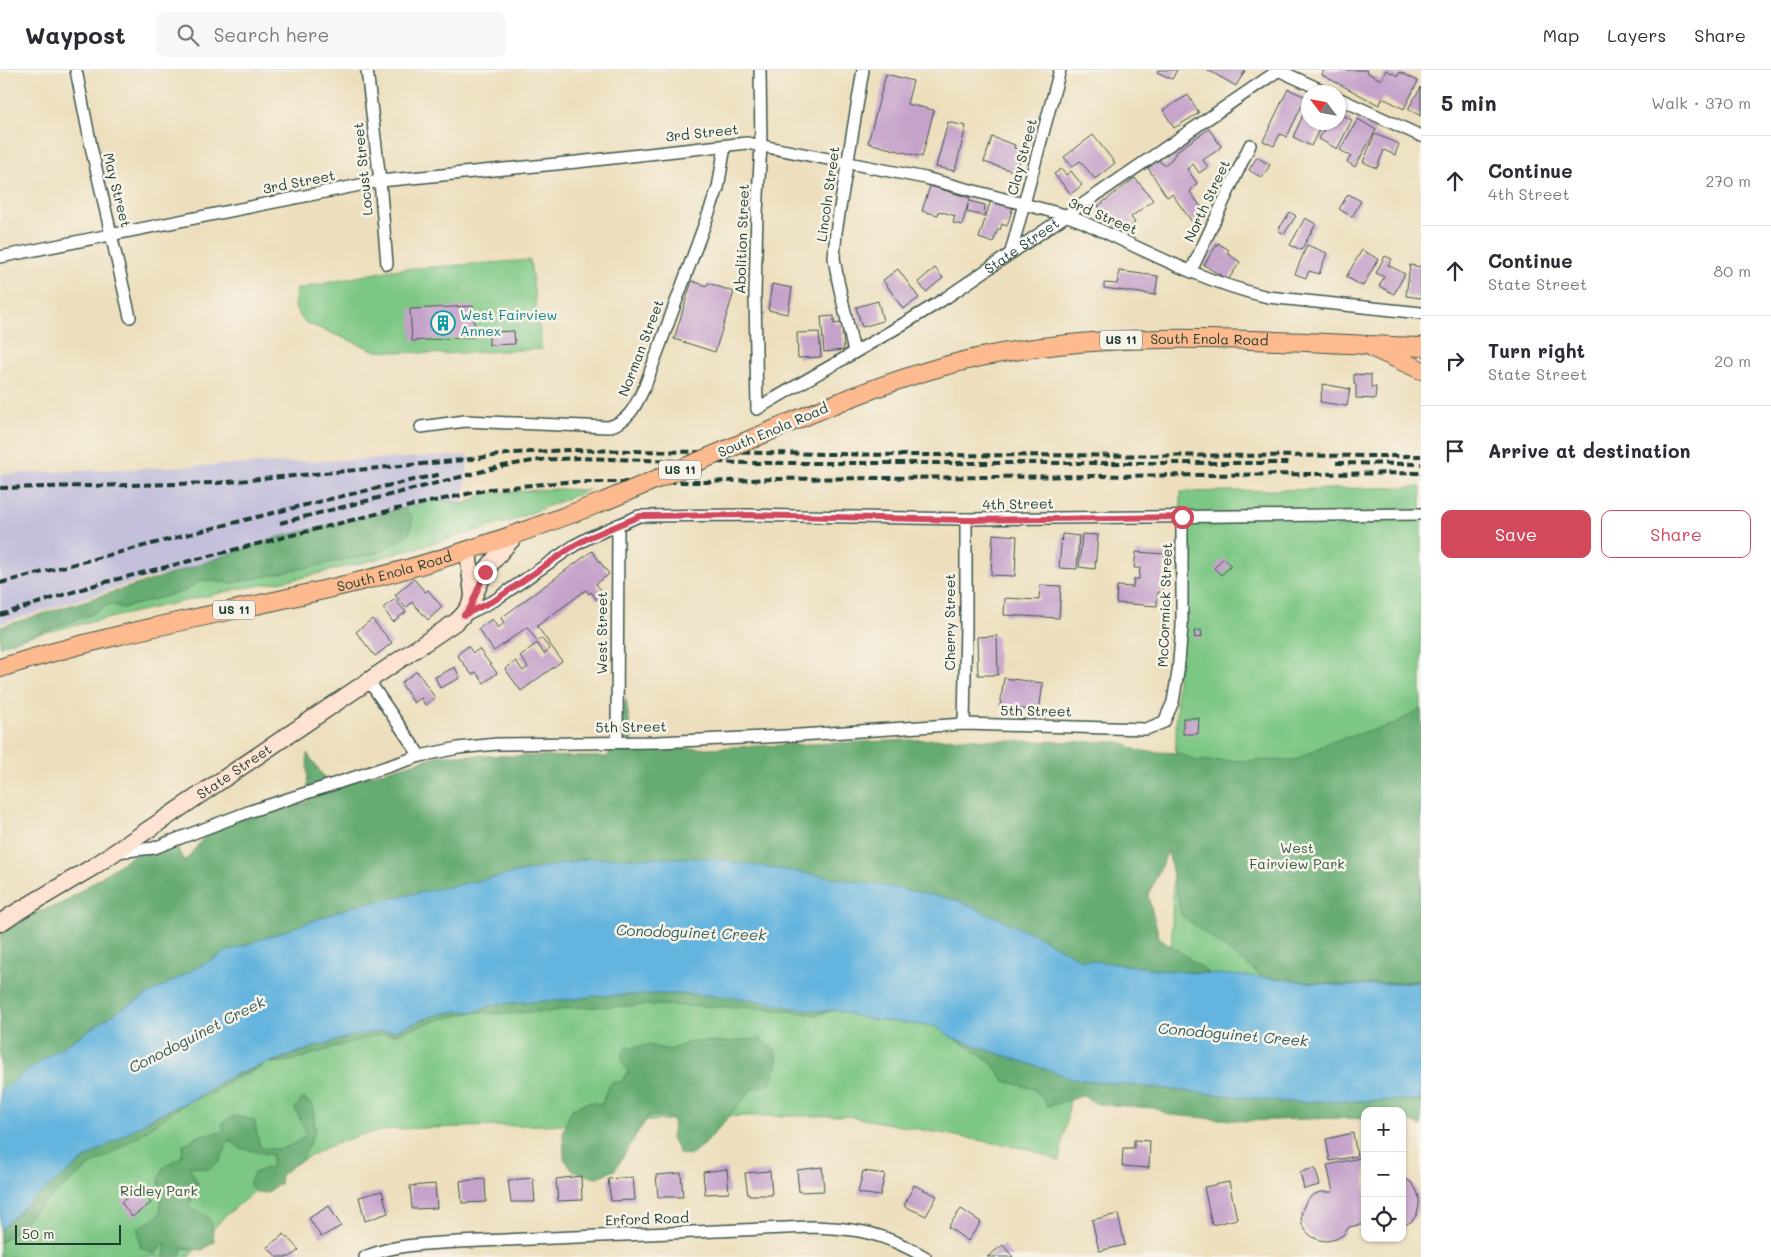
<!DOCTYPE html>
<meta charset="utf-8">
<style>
:root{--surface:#fff;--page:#f7f7f7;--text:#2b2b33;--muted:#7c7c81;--line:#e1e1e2;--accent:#d1495b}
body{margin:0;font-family:Mali,sans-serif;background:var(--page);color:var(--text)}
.controls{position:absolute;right:15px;bottom:15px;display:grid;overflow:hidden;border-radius:10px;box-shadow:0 1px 4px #0004}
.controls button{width:45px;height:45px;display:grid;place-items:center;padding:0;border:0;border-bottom:1px solid var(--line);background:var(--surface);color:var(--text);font:25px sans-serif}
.compass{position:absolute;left:1301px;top:15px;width:45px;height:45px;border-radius:50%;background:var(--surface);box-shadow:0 1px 4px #0004;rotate:302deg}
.scale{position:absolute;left:15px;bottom:12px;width:106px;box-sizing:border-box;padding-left:5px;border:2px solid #1f3d34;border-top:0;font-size:14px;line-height:18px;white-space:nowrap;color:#1f3d34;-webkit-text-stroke:4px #f7f3e8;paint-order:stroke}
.stop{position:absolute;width:15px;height:15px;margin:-11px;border:4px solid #d1495b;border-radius:50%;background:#fff}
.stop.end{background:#d1495b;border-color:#fff;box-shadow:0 1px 5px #0008}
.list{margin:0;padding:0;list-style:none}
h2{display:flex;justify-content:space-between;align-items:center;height:65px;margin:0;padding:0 20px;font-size:21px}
h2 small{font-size:16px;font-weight:400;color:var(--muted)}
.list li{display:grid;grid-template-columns:32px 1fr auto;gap:15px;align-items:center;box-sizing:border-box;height:90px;padding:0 20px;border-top:1px solid var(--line)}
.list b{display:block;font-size:19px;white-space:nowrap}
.list p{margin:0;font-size:16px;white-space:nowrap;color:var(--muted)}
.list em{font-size:16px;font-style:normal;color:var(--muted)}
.actions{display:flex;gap:10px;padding:15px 20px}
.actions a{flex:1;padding:11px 0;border:1px solid var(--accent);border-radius:10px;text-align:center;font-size:18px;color:var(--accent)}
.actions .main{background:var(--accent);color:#fff}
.icon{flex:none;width:28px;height:28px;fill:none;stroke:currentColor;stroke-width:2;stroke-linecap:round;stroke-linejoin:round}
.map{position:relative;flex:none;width:1421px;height:1187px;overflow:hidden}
header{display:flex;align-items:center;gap:30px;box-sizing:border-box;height:70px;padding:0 25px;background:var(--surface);border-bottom:1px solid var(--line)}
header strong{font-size:24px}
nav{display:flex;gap:28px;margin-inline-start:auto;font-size:18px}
.search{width:350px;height:45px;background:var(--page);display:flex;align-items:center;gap:12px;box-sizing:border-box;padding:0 18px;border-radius:10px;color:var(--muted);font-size:19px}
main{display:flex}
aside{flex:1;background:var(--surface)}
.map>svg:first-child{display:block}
.industrial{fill:#c4c0db}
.green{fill:#7dc784;stroke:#4e825c}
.forest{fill:#66ac72;stroke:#427453}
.water{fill:#63b4de;stroke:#417889}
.building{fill:#c5a2ca}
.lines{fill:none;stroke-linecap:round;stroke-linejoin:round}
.minor-casing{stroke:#3e5549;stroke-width:14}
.secondary-casing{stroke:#3e5549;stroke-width:19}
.primary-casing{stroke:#3e5549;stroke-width:20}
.minor{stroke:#fff;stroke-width:11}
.secondary{stroke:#fee3d2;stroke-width:16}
.primary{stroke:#fcba8e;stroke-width:18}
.rail{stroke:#1f3d34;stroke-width:4;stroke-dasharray:8 4;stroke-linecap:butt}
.primary-bridge-casing{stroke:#3e5549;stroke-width:20;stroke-linecap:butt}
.primary-bridge{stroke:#fcba8e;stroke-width:18}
.route{stroke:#d1495b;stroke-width:6}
.labels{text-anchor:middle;stroke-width:5;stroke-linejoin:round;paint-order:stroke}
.shield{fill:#f7f3e8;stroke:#60746a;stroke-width:1}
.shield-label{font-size:12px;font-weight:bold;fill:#1f3d34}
.street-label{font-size:14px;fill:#1f3d34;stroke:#f7f3e8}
.culture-label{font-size:14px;fill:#0d838f;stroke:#f7f3e8;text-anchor:start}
.park-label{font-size:14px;fill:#325944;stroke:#f7f3e8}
.water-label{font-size:15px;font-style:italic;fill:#305b5e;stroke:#f7f3e8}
</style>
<header>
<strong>Waypost</strong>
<div class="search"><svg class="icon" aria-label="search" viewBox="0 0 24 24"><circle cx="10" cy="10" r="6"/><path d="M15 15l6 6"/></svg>Search here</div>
<nav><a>Map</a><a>Layers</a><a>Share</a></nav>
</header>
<main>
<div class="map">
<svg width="1421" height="1187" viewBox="0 0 1421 1187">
<rect width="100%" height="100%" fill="#f7f3e8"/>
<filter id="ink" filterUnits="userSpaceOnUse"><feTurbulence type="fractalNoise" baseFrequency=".02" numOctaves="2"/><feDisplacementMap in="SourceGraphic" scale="10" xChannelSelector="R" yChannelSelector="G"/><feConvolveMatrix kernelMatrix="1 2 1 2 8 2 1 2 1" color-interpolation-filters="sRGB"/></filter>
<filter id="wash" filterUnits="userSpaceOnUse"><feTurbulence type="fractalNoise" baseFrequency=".0096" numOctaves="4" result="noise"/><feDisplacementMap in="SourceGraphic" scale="20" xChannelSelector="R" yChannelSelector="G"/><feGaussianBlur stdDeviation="1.12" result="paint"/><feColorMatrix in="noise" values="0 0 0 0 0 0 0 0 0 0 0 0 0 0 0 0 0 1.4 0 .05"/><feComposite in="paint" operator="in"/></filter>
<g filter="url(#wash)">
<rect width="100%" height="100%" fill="#eddfbd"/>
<polygon class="industrial" points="469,385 463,432 142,510 0,554 0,404"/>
<g class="green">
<polygon points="530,190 542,279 443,284 376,281 304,252 294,236 297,219 391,200"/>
<polygon points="1421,417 1421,912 1344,916 1171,901 1181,422"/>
<polygon points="558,419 589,420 508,452 377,489 300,508 238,519 29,566 85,547 110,534 185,521 201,510 233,513 413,448 404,438 437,429 464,434 486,423"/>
<polygon points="577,929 835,940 867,949 935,956 953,968 1074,1009 1059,1091 1028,1079 846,1046 738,1046 614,1053 391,1059 357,1066 323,1079 270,1108 222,1149 189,1187 0,1187 0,1160 83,1090 157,1045 194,1029 236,1004 314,977 435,945"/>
</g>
<g class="forest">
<polygon points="404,438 413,448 409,464 381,482 233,513 201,510 185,521 123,538 110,534 85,547 0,576 0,557 178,502 279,467"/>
<polygon points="626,628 633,681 964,668 1004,671 1120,672 1139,681 1179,683 1196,691 1295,690 1330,672 1392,655 1421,638 1421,911 1345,915 1263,907 1181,845 1168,781 1148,826 1159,867 1209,903 1171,901 1080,889 1034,864 957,830 590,788 354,836 226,882 123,938 44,989 0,1021 0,862 15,850 63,833 167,762 185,791 214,755 308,732 307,683 331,717 441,685 608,687"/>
<path d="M658,924C688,924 718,925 747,928C777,932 805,941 835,940L815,945L764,938L654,935L568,938L548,942H530L509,944L475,942L441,949L393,965L383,964L369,967L290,991L271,993L314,977L353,966L381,961H393L435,945L457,941L475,942L495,934L577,929L592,926Z"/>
<polygon points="953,968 1075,1009 1287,1032 1421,1030 1421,1056 1409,1051 1402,1050 1402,1041 1365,1041 1365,1049 1340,1048 1244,1051 1170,1045 1154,1038 1097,1034 1083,1026 1048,1036 1034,1019 1005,1011 989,990"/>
<polygon points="760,969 776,981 778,995 769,1014 751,1020 707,1072 690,1085 680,1084 671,1068 674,1052 664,1046 648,1046 615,1100 595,1108 573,1100 564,1089 563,1061 572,1039 588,1032 602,1034 605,1024 611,1013 622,1011 628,1002 621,988 626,978 648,975 669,980 693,971 725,972"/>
<path d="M261,997L229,1012L212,1024L194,1029C215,1013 236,1004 261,997Z"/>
<path d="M303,1028L313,1035L315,1061L303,1088L281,1105L280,1114L266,1123L256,1122L249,1114L254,1103L272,1096V1085L240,1078L229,1070L220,1091L208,1099L189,1096L198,1114L188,1138C211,1146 212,1147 214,1172L202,1180L182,1178L180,1187H164L166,1173L154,1184L140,1177L138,1158L160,1145L162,1123L159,1111L163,1098L182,1086L183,1075L201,1065L223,1062V1052L235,1046L254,1050L260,1077C280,1082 291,1078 307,1064L295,1038Z"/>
<path d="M187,1032L122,1077L88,1097L34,1141L17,1160L0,1173V1160C54,1107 118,1062 187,1032Z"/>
</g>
<polygon class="water" points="590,788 710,788 885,816 957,830 1034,864 1080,889 1171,901 1261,907 1344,916 1421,912 1421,1030 1287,1032 1074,1009 953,968 935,956 867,949 835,940 819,941 795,938 748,929 693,924 658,924 592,926 577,929 495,934 475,942 457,941 435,945 393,961 381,961 353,966 314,977 236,1004 220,1012 194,1029 157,1045 83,1090 22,1138 0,1160 0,1021 44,989 123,938 226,882 354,836"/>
<g id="blocks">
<g class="building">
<polygon points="1158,0 1177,0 1172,9 1157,2"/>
<polygon points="1208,0 1242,0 1245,1 1236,16"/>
<polygon points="1324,0 1367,0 1366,2 1381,10 1386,0 1398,6 1400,2 1418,11 1404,39 1383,28 1379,35 1322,5"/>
<polygon points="886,4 913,11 907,34 934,40 922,87 868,73"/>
<polygon points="1421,17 1421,46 1408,39"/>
<polygon points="1288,19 1306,27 1287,67 1280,64 1274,76 1263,71"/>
<polygon points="1188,25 1199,43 1174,58 1163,40"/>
<polygon points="1308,34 1308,52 1323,52 1311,76 1293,67"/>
<polygon points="1338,43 1352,50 1337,79 1319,69 1328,52 1338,52"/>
<polygon points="1358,49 1376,60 1355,97 1347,92 1351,86 1340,80"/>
<polygon points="948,52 966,56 955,101 936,97"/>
<polygon points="1209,59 1221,76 1218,80 1203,90 1208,97 1199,103 1193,94 1187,99 1197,113 1190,122 1204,141 1198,148 1192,152 1172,124 1167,127 1148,98 1158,90 1164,95 1171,90 1178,80"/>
<polygon points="1375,64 1399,74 1395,85 1384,80 1377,98 1363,92"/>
<polygon points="1093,65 1115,93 1095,109 1080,91 1072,97 1064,87"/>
<polygon points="992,67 1015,75 1014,78 1023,81 1016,102 984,92"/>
<polygon points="1257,87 1270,95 1262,108 1249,100"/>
<polygon points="1061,99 1066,105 1071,101 1082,115 1071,124 1054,104"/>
<polygon points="1135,108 1153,130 1131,147 1135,153 1120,165 1098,136"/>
<polygon points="930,116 970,128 969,131 985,135 984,146 967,142 968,134 962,155 953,153 955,146 939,141 938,145 922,141"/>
<polygon points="1348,124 1361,131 1352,147 1339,139"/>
<polygon points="991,130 1013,137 1007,156 1002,154 1000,160 998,159 993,173 979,168"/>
<polygon points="1290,142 1296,146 1284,164 1278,160"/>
<polygon points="1305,148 1316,154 1301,180 1290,175"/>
<polygon points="1218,173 1229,180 1227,183 1240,192 1228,210 1204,195"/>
<polygon points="1307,175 1327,183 1319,204 1309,201 1306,208 1295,204"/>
<polygon points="1362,180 1378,189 1363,216 1346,207"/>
<polygon points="1385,186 1392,189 1388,195 1405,204 1394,224 1379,216 1384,207 1376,203"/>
<polygon points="1410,195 1421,197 1421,228 1406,226"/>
<polygon points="935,198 943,208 926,222 918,212"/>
<polygon points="898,199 919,228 903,239 883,210"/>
<polygon points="1119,201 1158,206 1155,225 1104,218 1104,213 1117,214"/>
<polygon points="692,211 707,216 708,213 734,222 715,282 674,269"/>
<polygon points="772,214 792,218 788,244 768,240"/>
<polygon points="878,231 883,251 862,257 856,237"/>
<polygon points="473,236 475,267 412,271 410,239"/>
<polygon points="834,246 834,254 842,253 844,280 824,282 821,247"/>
<polygon points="514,261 515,274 489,275 489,262"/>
<polygon points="819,262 821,287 798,288 797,263"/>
<polygon points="1354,304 1371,305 1371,317 1376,317 1375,329 1356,328 1356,315 1354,314"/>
<polygon points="1323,314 1350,319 1347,336 1320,332"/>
<polygon points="993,464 1017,466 1015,506 991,505"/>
<polygon points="1062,464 1079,466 1077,499 1059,498"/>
<polygon points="1082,464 1098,465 1095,499 1079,497"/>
<polygon points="592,481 609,504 596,514 604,524 597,530 591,522 589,524 586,520 537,556 562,591 521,621 505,599 516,591 523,601 528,597 520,586 537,573 544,584 550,579 541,568 537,571 527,557 494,581 478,559 492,549 498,558 504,553 501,548"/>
<polygon points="1136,482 1165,484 1162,522 1158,522 1157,536 1116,533 1117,516 1133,517 1134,509 1139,509 1140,498 1134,498"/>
<polygon points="1223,488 1231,496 1221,505 1214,498"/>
<polygon points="414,509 425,522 428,520 442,537 428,550 412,532 406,538 395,525"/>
<polygon points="1040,515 1061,516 1059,548 1004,545 1005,528 1039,530"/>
<polygon points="395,529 406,542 393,552 383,538"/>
<polygon points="372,549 392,573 375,586 356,562"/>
<polygon points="1201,560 1202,567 1195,568 1194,561"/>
<polygon points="997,566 998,605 978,605 977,567"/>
<polygon points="468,576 473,583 479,579 497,603 484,613 476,602 472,605 457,585"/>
<polygon points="455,597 460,608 440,618 435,607"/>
<polygon points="417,601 435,628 425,635 421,628 414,633 401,613"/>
<polygon points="1004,608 1043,613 1039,641 1000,636"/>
<polygon points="1183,648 1199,648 1198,664 1183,664"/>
<polygon points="1353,1063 1357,1086 1330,1091 1326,1069"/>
<polygon points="1134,1070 1150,1071 1149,1098 1122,1096 1123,1078 1134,1078"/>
<polygon points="1365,1087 1365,1154 1349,1157 1343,1165 1336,1169 1327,1171 1319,1170 1312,1167 1306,1161 1302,1154 1301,1146 1303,1138 1307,1130 1313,1125 1320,1122 1333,1122 1327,1095"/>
<polygon points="822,1097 824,1121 799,1122 797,1100"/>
<polygon points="1315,1098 1320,1115 1304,1119 1300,1102"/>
<polygon points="727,1099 729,1123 705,1124 703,1102"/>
<polygon points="770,1101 772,1125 748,1125 745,1103"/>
<polygon points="863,1101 885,1104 880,1126 858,1123"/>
<polygon points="681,1103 683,1127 658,1127 656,1105"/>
<polygon points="581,1106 582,1130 558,1131 556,1109"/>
<polygon points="633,1107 635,1130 611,1131 608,1109"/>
<polygon points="1402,1107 1411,1112 1416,1119 1419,1127 1419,1135 1417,1144 1412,1151 1402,1157"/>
<polygon points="533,1108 535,1132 511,1132 508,1110"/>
<polygon points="485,1109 486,1132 462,1133 460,1111"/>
<polygon points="1229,1112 1237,1149 1212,1155 1204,1117"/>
<polygon points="435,1114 437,1138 412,1139 410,1116"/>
<polygon points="914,1115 937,1126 926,1146 904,1136"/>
<polygon points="141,1118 151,1133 132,1147 121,1132"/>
<polygon points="382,1121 388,1143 365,1151 359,1127"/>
<polygon points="329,1136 341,1156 321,1167 309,1148"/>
<polygon points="961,1139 981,1152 968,1171 948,1157"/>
<polygon points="1118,1144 1125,1175 1099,1181 1092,1150"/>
<polygon points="284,1164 299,1180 290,1187 277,1187 267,1177"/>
<polygon points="1003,1175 1013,1187 987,1187"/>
</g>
</g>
</g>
<g filter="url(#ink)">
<use href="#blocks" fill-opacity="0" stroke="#3e5549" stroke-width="1"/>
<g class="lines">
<g class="minor-casing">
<g id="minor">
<polyline points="76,0 92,81 130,247"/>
<polyline points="367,0 380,111 387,194"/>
<polyline points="1278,0 1326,22"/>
<polyline points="1338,28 1421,66"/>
<polyline points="1011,182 1060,0"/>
<path d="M0,187L380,111L577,92L747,73L925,108L1065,145L1081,151C1142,179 1203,212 1268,227L1421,243"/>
<polyline points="1191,201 1250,75"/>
<polyline points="854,282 838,211 834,188 836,162 863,0"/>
<path id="s1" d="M757,339C820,301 885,267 947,227L1279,0"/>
<polyline points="757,339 755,225 757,142 761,76 760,0"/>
<path d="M421,357L465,351L608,357C629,352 636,335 645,316L718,118L725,76"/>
<polyline points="465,545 495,530 575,475 590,467 639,446 747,445 966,449 1421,444"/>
<polyline points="369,611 420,686"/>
<polyline points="964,654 966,555 966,449"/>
<polyline points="617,671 618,455"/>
<polyline points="116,782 154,778 251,741 420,686 458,678 497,674 658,672 785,666 964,654 1146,659 1164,652 1173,632 1178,602 1182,557 1182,447"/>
<path d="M365,1187C395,1174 427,1174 458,1172L810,1157C858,1158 884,1163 925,1187"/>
</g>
</g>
<g class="secondary-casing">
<g id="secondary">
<polyline points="468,481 473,526"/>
<path id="s2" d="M0,853L12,845L93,797L457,551C472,538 475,521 484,504C493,489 505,477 516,465"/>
</g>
</g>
<g class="primary-casing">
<g id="primary">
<polyline points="1373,278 1421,300"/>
<path id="s3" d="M754,368C828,336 902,304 981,287C1126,257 1275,272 1421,277"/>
<path id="s4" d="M0,598C118,560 241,541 361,511C444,491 525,462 605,431"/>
</g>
</g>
<use href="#minor" class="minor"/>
<use href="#secondary" class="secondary"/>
<use href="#primary" class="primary"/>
<g class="rail">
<polyline points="1336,393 1421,394"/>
<polyline points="0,418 217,413 464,390 514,383 567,380 896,385 1421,386"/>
<polyline points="280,453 503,396 539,390 577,388 749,393 1289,393"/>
<path d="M0,513C147,476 293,435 442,404"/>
<polyline points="0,545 98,514 392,440 490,419 565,412 706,412 773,409 1421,403"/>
</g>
<g class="primary-bridge-casing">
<polyline id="primary-bridge" points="605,431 754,368"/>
</g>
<use href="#primary-bridge" class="primary-bridge"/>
</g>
</g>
<g class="lines" filter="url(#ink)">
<polyline class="route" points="485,502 470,538 464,545 495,530 575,475 590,467 640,446 747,445 966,450 1182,447"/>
</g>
<defs>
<g id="building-ring" transform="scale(1.25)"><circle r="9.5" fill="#f7f3e8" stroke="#0f9aa8" stroke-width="1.5"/><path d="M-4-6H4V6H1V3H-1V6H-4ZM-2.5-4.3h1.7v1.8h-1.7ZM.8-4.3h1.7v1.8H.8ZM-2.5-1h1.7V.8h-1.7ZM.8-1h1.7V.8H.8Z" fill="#0f9aa8"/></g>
</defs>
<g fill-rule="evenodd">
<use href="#building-ring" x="443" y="253"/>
</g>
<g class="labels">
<g class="shield">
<rect x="1100" y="260.5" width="42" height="19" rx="4"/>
<rect x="659" y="390.5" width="42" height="19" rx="4"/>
<rect x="213" y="530.5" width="42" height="19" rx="4"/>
</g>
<g class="shield-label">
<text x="1121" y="274">US 11</text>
<text x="680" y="404">US 11</text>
<text x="234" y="544">US 11</text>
</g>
<g class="street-label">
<text transform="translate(702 63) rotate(-6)" y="5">3rd Street</text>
<text transform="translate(1022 87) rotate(-75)" y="5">Clay Street</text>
<text transform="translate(363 99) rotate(-96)" y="5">Locust Street</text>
<text transform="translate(299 112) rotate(-11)" y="5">3rd Street</text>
<text transform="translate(117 120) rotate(76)" y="5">May Street</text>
<text transform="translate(828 124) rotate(-82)" y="5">Lincoln Street</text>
<text transform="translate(1207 131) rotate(-65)" y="5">North Street</text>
<text transform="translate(1103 146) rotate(23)" y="5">3rd Street</text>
<text transform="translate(742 169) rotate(-88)" y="5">Abolition Street</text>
<text dy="5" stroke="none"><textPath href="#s1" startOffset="311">State Street</textPath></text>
<text dy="5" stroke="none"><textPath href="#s3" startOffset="471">South Enola Road</textPath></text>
<text transform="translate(641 278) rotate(-69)" y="5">Norman Street</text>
<text transform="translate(773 360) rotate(-23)" y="5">South Enola Road</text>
<text transform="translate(1018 434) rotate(-1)" y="5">4th Street</text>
<text dy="5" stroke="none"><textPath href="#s4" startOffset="406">South Enola Road</textPath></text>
<text transform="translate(1165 535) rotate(-88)" y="5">McCormick Street</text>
<text transform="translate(950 552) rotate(-90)" y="5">Cherry Street</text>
<text transform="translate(602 563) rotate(-90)" y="5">West Street</text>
<text transform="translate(1036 641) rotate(1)" y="5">5th Street</text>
<text transform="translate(631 657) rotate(-1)" y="5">5th Street</text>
<text dy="5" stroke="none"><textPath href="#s2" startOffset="279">State Street</textPath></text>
<text transform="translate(647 1149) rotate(-2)" y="5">Erford Road</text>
</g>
<g class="culture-label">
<text x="460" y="250">West Fairview<tspan x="460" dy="16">Annex</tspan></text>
</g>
<g class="park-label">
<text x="1297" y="783">West<tspan x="1297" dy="16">Fairview Park</tspan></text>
<text x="159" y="1126">Ridley Park</text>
</g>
<g class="water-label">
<text transform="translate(691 863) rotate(2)" y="5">Conodoguinet Creek</text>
<text transform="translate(197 965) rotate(-27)" y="5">Conodoguinet Creek</text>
<text transform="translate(1233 965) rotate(5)" y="5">Conodoguinet Creek</text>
</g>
</g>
</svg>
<div class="controls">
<button>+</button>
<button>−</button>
<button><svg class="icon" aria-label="locate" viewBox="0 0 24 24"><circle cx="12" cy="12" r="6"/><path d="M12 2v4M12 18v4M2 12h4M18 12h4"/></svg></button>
</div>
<svg class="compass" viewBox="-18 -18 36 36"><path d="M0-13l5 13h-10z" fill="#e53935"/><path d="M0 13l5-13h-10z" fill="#7c7c81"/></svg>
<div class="scale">50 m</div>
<div class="stop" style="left:1182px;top:447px"></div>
<div class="stop end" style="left:485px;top:502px"></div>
</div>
<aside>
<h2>5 min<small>Walk · 370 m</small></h2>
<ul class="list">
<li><svg class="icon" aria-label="ahead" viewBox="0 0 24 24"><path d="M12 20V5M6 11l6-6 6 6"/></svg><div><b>Continue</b><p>4th Street</p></div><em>270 m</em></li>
<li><svg class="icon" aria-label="ahead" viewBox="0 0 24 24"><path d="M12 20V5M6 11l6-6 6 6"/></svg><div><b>Continue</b><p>State Street</p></div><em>80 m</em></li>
<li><svg class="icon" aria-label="right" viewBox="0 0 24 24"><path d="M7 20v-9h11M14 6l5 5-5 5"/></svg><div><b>Turn right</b><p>State Street</p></div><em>20 m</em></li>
<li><svg class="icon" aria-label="arrive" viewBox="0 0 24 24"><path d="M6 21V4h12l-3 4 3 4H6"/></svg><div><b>Arrive at destination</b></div></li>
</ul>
<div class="actions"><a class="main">Save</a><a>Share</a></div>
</aside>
</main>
